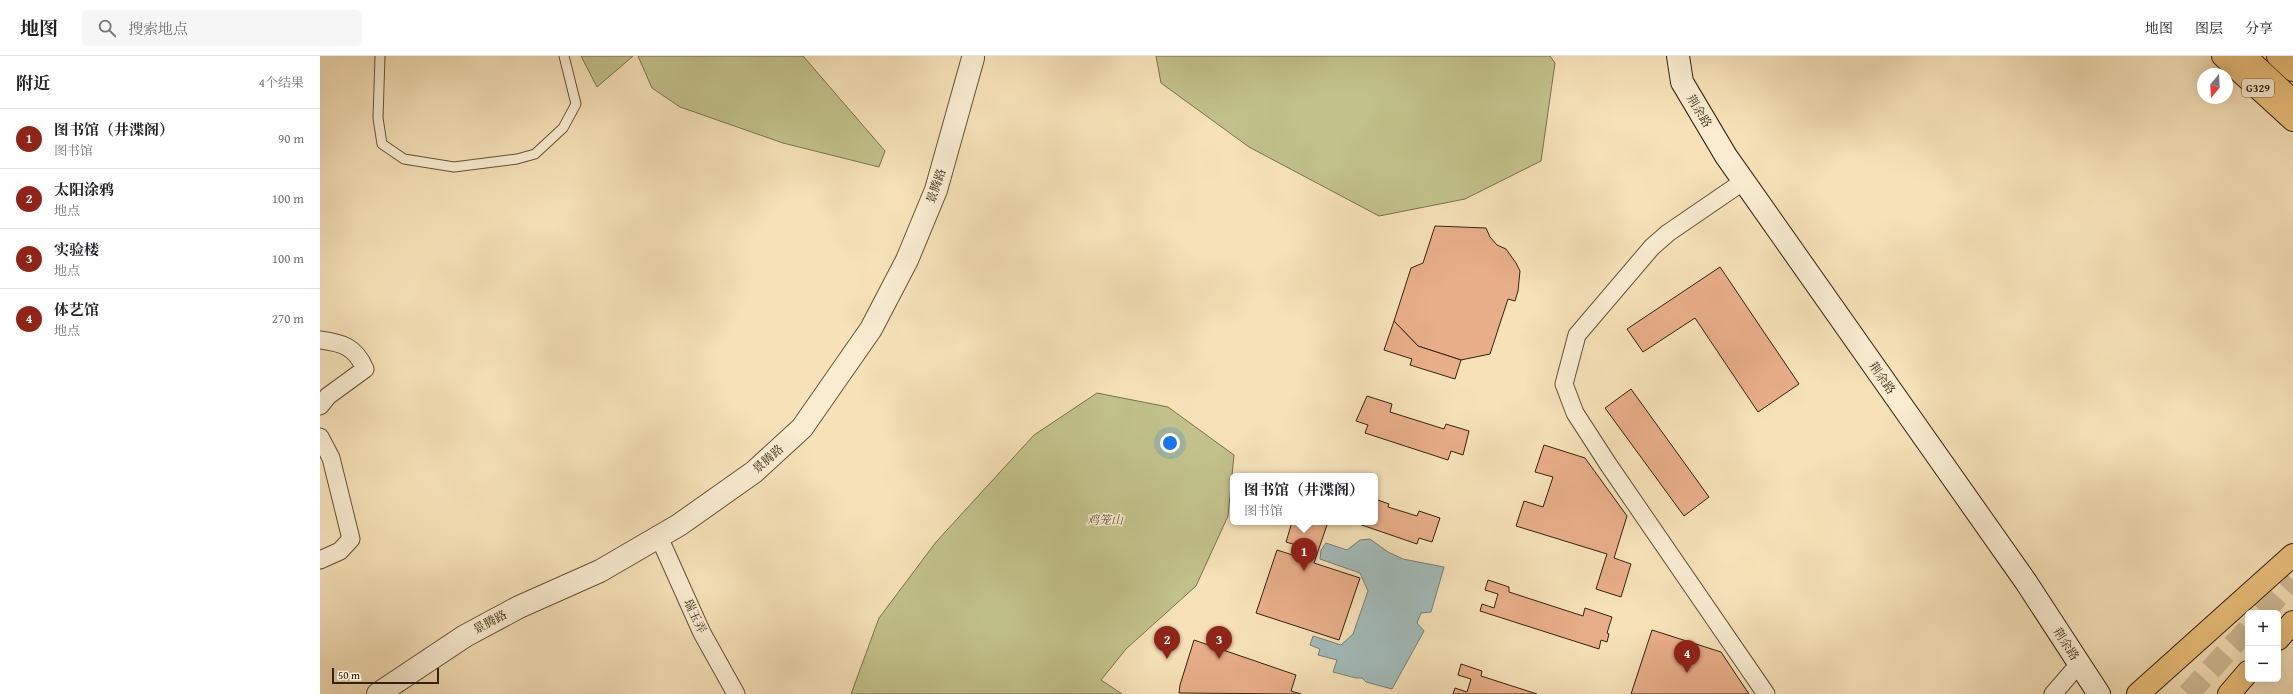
<!DOCTYPE html>
<html lang="zh">
<meta charset="utf-8">
<style>
:root{--surface:#fff;--page:#f6f6f6;--text:#202124;--muted:#757577;--line:#e0e0e0;--accent:#8f2418}
body{margin:0;font-family:"Gentium Book Plus","Noto Serif SC",serif;background:var(--page);color:var(--text)}
.controls{position:absolute;right:12px;bottom:12px;display:grid;overflow:hidden;border-radius:6px;box-shadow:0 4px 16px #0002}
.controls button{width:36px;height:36px;display:grid;place-items:center;padding:0;border:0;border-bottom:1px solid var(--line);background:var(--surface);color:var(--text);font:20px sans-serif}
.compass{position:absolute;left:1877px;top:12px;width:36px;height:36px;border-radius:50%;background:var(--surface);box-shadow:0 4px 16px #0002;rotate:198deg}
.scale{position:absolute;left:12px;bottom:10px;width:107px;box-sizing:border-box;padding-left:4px;border:2px solid #33230d;border-top:0;font-size:11px;line-height:14px;white-space:nowrap;color:#33230d;-webkit-text-stroke:3px #f9ecd1;paint-order:stroke}
.you{position:absolute;left:850px;top:387px;width:14px;height:14px;margin:-10px;border:3px solid #fff;border-radius:50%;background:#1a73e8;box-shadow:0 0 0 6px #1a73e833}
.badge{display:grid;place-items:center;width:26px;height:26px;border-radius:50%;background:var(--accent);color:#fff;font-size:13px;font-weight:700}
.pin{position:absolute;translate:-50% -33px;filter:drop-shadow(0 1px 2px #0008)}
.pin::after{content:'';position:absolute;top:21px;width:14px;height:12px;background:inherit;clip-path:polygon(0 0,100% 0,50% 100%)}
.popup{position:absolute;left:910px;top:417px;width:148px;height:52px;box-sizing:border-box;display:grid;place-content:center;border-radius:6px;background:var(--surface);filter:drop-shadow(0 1px 3px #0005);font-size:13px;white-space:nowrap;color:var(--muted)}
.popup b{font-size:15px;color:var(--text)}
.popup::after{content:'';position:absolute;left:50%;top:100%;margin-left:-8px;border:8px solid transparent;border-top-color:var(--surface)}
.list{margin:0;padding:0;list-style:none}
h2{display:flex;justify-content:space-between;align-items:center;height:52px;margin:0;padding:0 16px;font-size:17px}
h2 small{font-size:13px;font-weight:400;color:var(--muted)}
.list li{display:grid;grid-template-columns:26px 1fr auto;gap:12px;align-items:center;box-sizing:border-box;height:60px;padding:0 16px;border-top:1px solid var(--line)}
.list b{display:block;font-size:15px;white-space:nowrap}
.list p{margin:0;font-size:13px;white-space:nowrap;color:var(--muted)}
.list em{font-size:13px;font-style:normal;color:var(--muted)}
.icon{flex:none;width:22px;height:22px;fill:none;stroke:currentColor;stroke-width:2;stroke-linecap:round;stroke-linejoin:round}
.map{position:relative;flex:none;width:1973px;height:638px;overflow:hidden}
header{display:flex;align-items:center;gap:24px;box-sizing:border-box;height:56px;padding:0 20px;background:var(--surface);border-bottom:1px solid var(--line)}
header strong{font-size:19px}
nav{display:flex;gap:22px;margin-inline-start:auto;font-size:14px}
.search{width:280px;height:36px;background:var(--page);display:flex;align-items:center;gap:10px;box-sizing:border-box;padding:0 14px;border-radius:6px;color:var(--muted);font-size:15px}
main{display:flex}
aside{flex:1;background:var(--surface)}
.map>svg:first-child{display:block}
.green{fill:#c2c18b;stroke:#7a724c}
.water{fill:#a2bbba;stroke:#767e75}
.building{fill:#e8ae89;stroke:#33230d}
.lines{fill:none;stroke-linecap:round;stroke-linejoin:round}
.trunk-tunnel{stroke:#cfbb96;stroke-width:22;stroke-dasharray:22 11;stroke-linecap:butt}
.service-casing{stroke:#645238;stroke-width:11}
.minor-casing{stroke:#645238;stroke-width:19}
.tertiary-casing{stroke:#645238;stroke-width:24}
.secondary-casing{stroke:#33230d;stroke-width:24}
.trunk-casing{stroke:#33230d;stroke-width:24}
.motorway-casing{stroke:#33230d;stroke-width:24}
.service{stroke:#f9ecd1;stroke-width:9}
.minor{stroke:#f9ecd1;stroke-width:17}
.tertiary{stroke:#f9ecd1;stroke-width:22}
.secondary{stroke:#f9ecd1;stroke-width:22}
.trunk{stroke:#ebc07c;stroke-width:22}
.motorway{stroke:#ebc07c;stroke-width:22}
.labels{text-anchor:middle;stroke-width:3;stroke-linejoin:round;paint-order:stroke}
.shield{fill:#f9ecd1;stroke:#6e5f48;stroke-width:1}
.shield-label{font-size:11px;font-weight:bold;fill:#33230d}
.street-label{font-size:12px;fill:#33230d;stroke:#f9ecd1}
.park-label{font-size:12px;font-style:italic;fill:#5e5233;stroke:#f9ecd1}
</style>
<header>
<strong>地图</strong>
<div class="search"><svg class="icon" aria-label="search" viewBox="0 0 24 24"><circle cx="10" cy="10" r="6"/><path d="M15 15l6 6"/></svg>搜索地点</div>
<nav><a>地图</a><a>图层</a><a>分享</a></nav>
</header>
<main>
<aside>
<h2>附近<small>4个结果</small></h2>
<ul class="list">
<li><span class="badge">1</span><div><b>图书馆（井渫阁）</b><p>图书馆</p></div><em>90 m</em></li>
<li><span class="badge">2</span><div><b>太阳涂鸦</b><p>地点</p></div><em>100 m</em></li>
<li><span class="badge">3</span><div><b>实验楼</b><p>地点</p></div><em>100 m</em></li>
<li><span class="badge">4</span><div><b>体艺馆</b><p>地点</p></div><em>270 m</em></li>
</ul>
</aside>
<div class="map">
<svg width="1973" height="638" viewBox="0 0 1973 638">
<rect width="100%" height="100%" fill="#f6e1b8"/>
<filter id="stains"><feTurbulence type="fractalNoise" baseFrequency=".005" numOctaves="4"/><feColorMatrix values="0 0 0 0 .2 0 0 0 0 .09 0 0 0 0 .02 0 0 0 .5 -.17"/></filter>
<radialGradient id="worn" r=".72"><stop offset=".6" stop-color="#630" stop-opacity="0"/><stop offset="1" stop-color="#630" stop-opacity=".3"/></radialGradient>
<g class="green">
<polygon points="261,0 313,0 277,31"/>
<polygon points="318,0 483,0 565,95 559,111 463,87 360,51 332,32"/>
<polygon points="836,0 1230,0 1235,7 1221,105 1145,143 1059,160 929,91 841,27"/>
<polygon points="777,337 848,351 914,399 908,460 876,530 806,593 781,624 802,638 531,638 559,562 616,486 714,379"/>
</g>
<polygon class="water" points="1050,483 1068,496 1083,503 1124,511 1111,556 1101,557 1097,567 1104,575 1072,633 1046,626 1042,622 1036,622 1013,616 1017,604 998,599 1000,593 990,589 993,580 1021,589 1033,578 1048,535 1040,517 1000,503 1001,494 1006,487 1027,494 1040,484"/>
<g class="building">
<polygon points="1115,170 1166,172 1170,181 1177,189 1186,193 1196,207 1200,215 1198,235 1195,245 1188,243 1170,298 1141,304 1098,290 1074,265 1091,212 1103,207"/>
<polygon points="1400,211 1479,328 1438,356 1375,262 1323,296 1307,273"/>
<polygon points="1074,265 1098,290 1141,304 1135,323 1090,309 1092,303 1064,294"/>
<polygon points="1311,333 1389,441 1364,460 1285,352"/>
<polygon points="1047,340 1072,348 1070,356 1124,373 1126,368 1149,375 1143,399 1131,395 1128,404 1045,377 1048,369 1036,365"/>
<polygon points="1224,389 1265,402 1307,460 1294,502 1311,508 1301,541 1276,533 1287,498 1196,470 1204,445 1223,451 1233,421 1215,416"/>
<polygon points="1055,443 1069,448 1068,451 1097,460 1099,455 1120,462 1112,486 1099,482 1097,488 1033,466 1055,466"/>
<polygon points="972,466 1008,466 994,507 1040,522 1019,584 936,557 957,494 982,502 986,492 966,486"/>
<polygon points="1168,524 1189,531 1189,536 1263,560 1265,552 1292,561 1287,577 1289,578 1287,586 1281,584 1279,593 1160,555 1162,548 1174,552 1178,538 1165,534"/>
<polygon points="1332,574 1401,596 1429,638 1311,638"/>
<polygon points="874,584 976,619 971,635 981,638 859,637 860,629"/>
<polygon points="1141,608 1162,615 1161,620 1217,638 1133,638 1135,632 1147,636 1151,623 1138,619"/>
</g>
<g class="lines">
<g class="trunk-tunnel">
<polyline points="1943,557 1973,524"/>
<polyline points="1868,638 1928,573"/>
</g>
<g class="service-casing">
<polyline id="service" points="60,0 58,62 62,88 84,103 134,111 197,103 215,98 243,72 256,48 244,0"/>
</g>
<g class="minor-casing">
<g id="minor">
<polyline points="1424,125 1348,177 1332,191 1257,279 1244,328 1255,357 1288,408 1446,638"/>
<path d="M0,284C22,287 35,290 45,313L8,340L0,350"/>
<polyline points="0,381 11,402 31,483 20,495 0,504"/>
<polyline points="339,481 382,577 416,638"/>
<polyline points="1733,638 1759,608"/>
</g>
</g>
<g class="tertiary-casing">
<polyline id="tertiary" points="58,638 145,580 199,551 280,515 359,469 434,416 482,372 551,273 587,204 616,134 653,2"/>
</g>
<g class="secondary-casing">
<polyline id="secondary" points="1358,0 1362,26 1406,100 1706,526 1779,638"/>
</g>
<g class="trunk-casing">
<g id="trunk">
<polyline points="1903,0 1973,64"/>
<polyline points="1958,583 1973,566"/>
<polyline points="1818,638 1973,499"/>
<polyline points="1909,638 1928,616"/>
</g>
</g>
<g class="motorway-casing">
<g id="motorway">
<polyline points="1925,0 1973,45"/>
<polyline points="1958,0 1973,14"/>
</g>
</g>
<use href="#service" class="service"/>
<use href="#minor" class="minor"/>
<use href="#tertiary" class="tertiary"/>
<use href="#secondary" class="secondary"/>
<use href="#trunk" class="trunk"/>
<use href="#motorway" class="motorway"/>
</g>
<g class="labels">
<rect class="shield" x="1922" y="23" width="32" height="18" rx="3"/>
<g class="shield-label">
<text x="1938" y="36">G329</text>
</g>
<g class="street-label">
<text transform="translate(1379 55) rotate(59)" y="4">荆余路</text>
<text transform="translate(616 130) rotate(-71)" y="4">景腾路</text>
<text transform="translate(1562 322) rotate(55)" y="4">荆余路</text>
<text transform="translate(448 403) rotate(-41)" y="4">景腾路</text>
<text transform="translate(375 560) rotate(65)" y="4">瑞玉弄</text>
<text transform="translate(170 566) rotate(-28)" y="4">景腾路</text>
<text transform="translate(1746 588) rotate(57)" y="4">荆余路</text>
</g>
<g class="park-label">
<text x="785" y="468">鸡笼山</text>
</g>
</g>
<rect width="100%" height="100%" filter="url(#stains)"/>
<rect width="100%" height="100%" fill="url(#worn)"/>
</svg>
<div class="controls">
<button>+</button>
<button>−</button>
</div>
<svg class="compass" viewBox="-18 -18 36 36"><path d="M0-13l5 13h-10z" fill="#e53935"/><path d="M0 13l5-13h-10z" fill="#757577"/></svg>
<div class="scale">50 m</div>
<div class="you"></div>
<div class="pin badge" style="left:984px;top:515px">1</div>
<div class="popup"><b>图书馆（井渫阁）</b>图书馆</div>
<div class="pin badge" style="left:847px;top:603px">2</div>
<div class="pin badge" style="left:899px;top:603px">3</div>
<div class="pin badge" style="left:1367px;top:617px">4</div>
</div>
</main>
